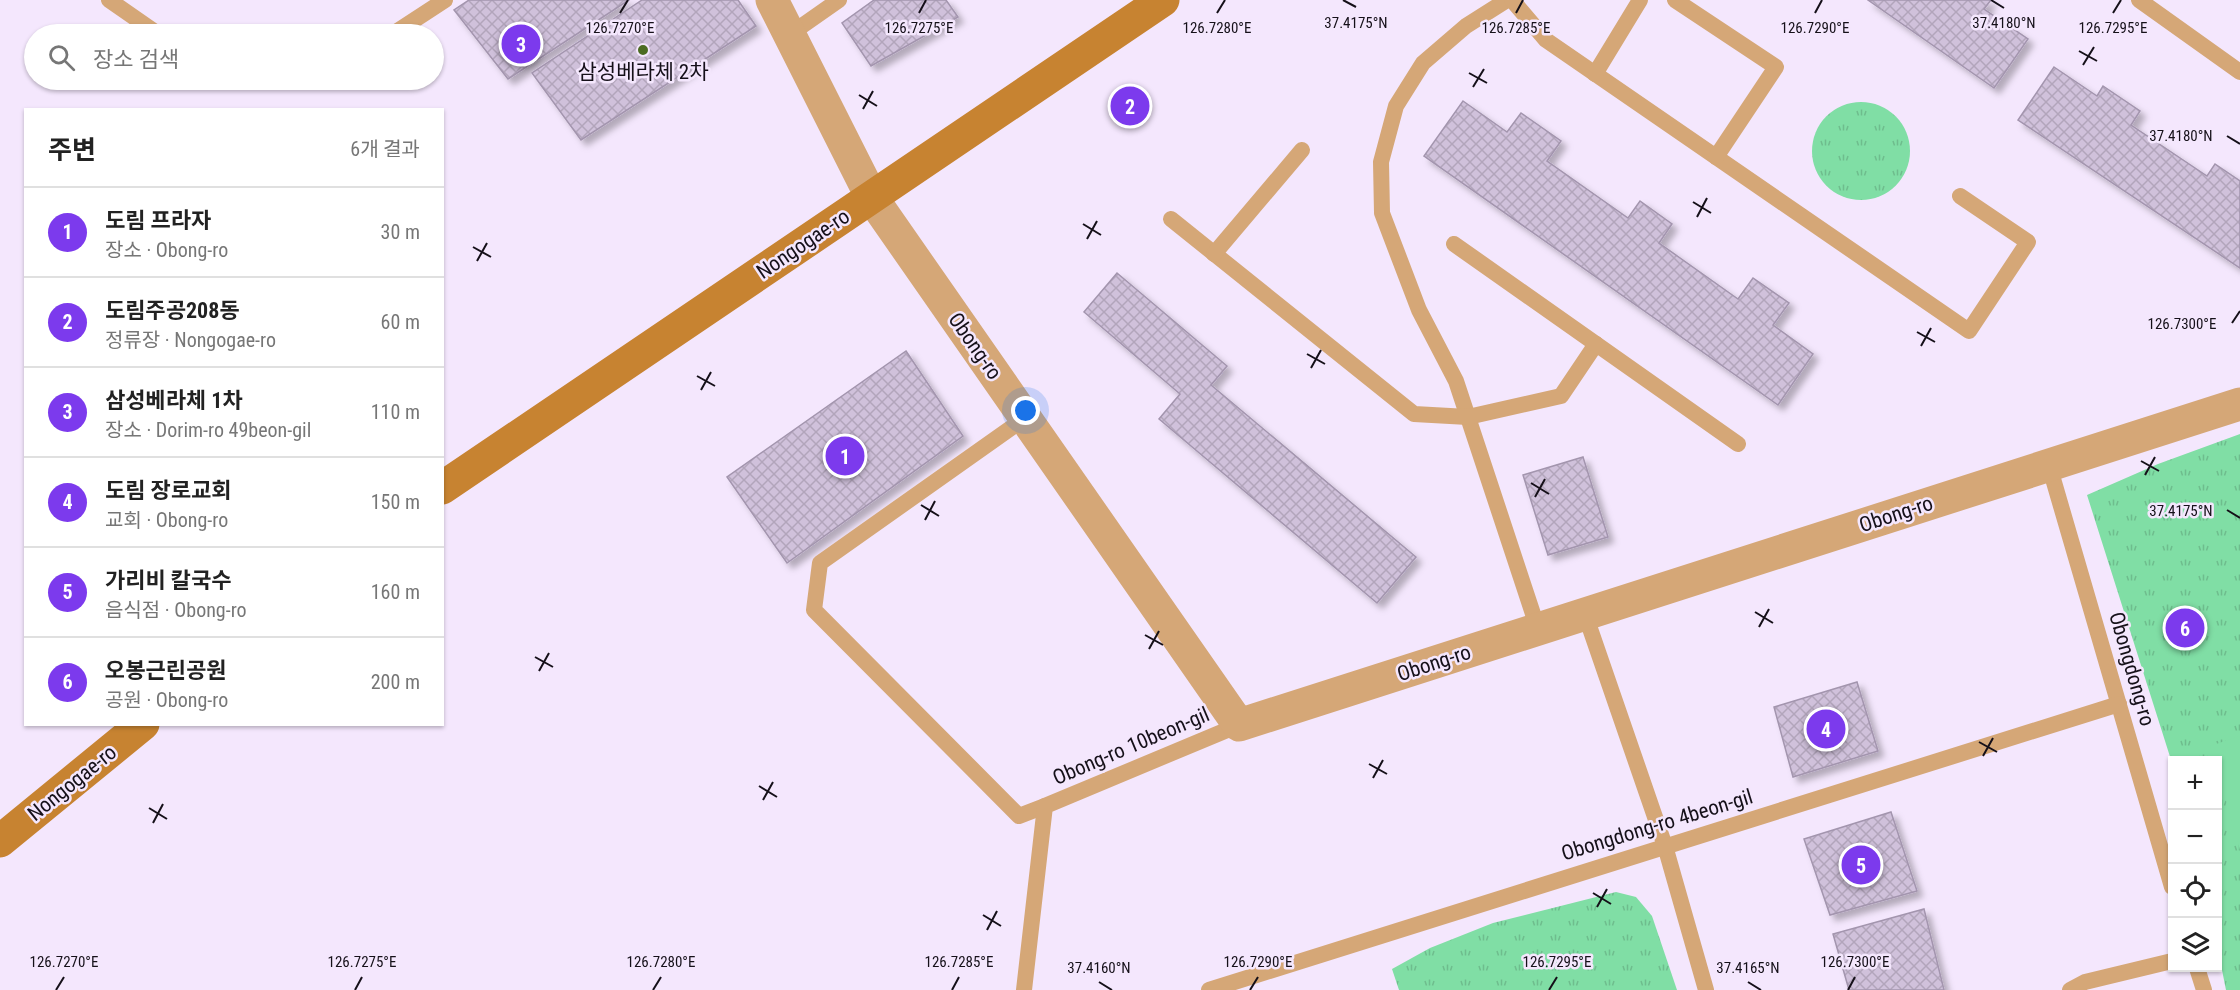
<!DOCTYPE html>
<html lang="ko">
<meta charset="utf-8">
<style>
:root{--surface:#fff;--page:#f6f6f6;--text:#222;--muted:#767676;--line:#e0e0e0;--accent:#7c3aed}
body{margin:0;font-family:"Roboto Condensed","Noto Sans KR",sans-serif;background:var(--page);color:var(--text)}
.controls{position:absolute;right:18px;bottom:18px;display:grid;overflow:hidden;border-radius:0px;box-shadow:0 2px 4px #0004}
.controls button{width:54px;height:54px;display:grid;place-items:center;padding:0;border:0;border-bottom:2px solid var(--line);background:var(--surface);color:var(--text);font:30px sans-serif}
.you{position:absolute;left:1026px;top:411px;width:21px;height:21px;margin:-15px;border:4px solid #fff;border-radius:50%;background:#1a73e8;box-shadow:0 0 0 9px #1a73e833}
.badge{display:grid;place-items:center;width:39px;height:39px;border-radius:50%;background:var(--accent);color:#fff;font-size:20px;font-weight:700}
.pin{position:absolute;translate:-50% -50%;border:3px solid #fff;box-shadow:0 2px 6px #0006}
.list{margin:0;padding:0;list-style:none}
h2{display:flex;justify-content:space-between;align-items:center;height:78px;margin:0;padding:0 24px;font-size:26px}
h2 small{font-size:20px;font-weight:400;color:var(--muted)}
.list li{display:grid;grid-template-columns:39px 1fr auto;gap:18px;align-items:center;box-sizing:border-box;height:90px;padding:0 24px;border-top:2px solid var(--line)}
.list b{display:block;font-size:22px;white-space:nowrap}
.list p{margin:0;font-size:20px;white-space:nowrap;color:var(--muted)}
.list em{font-size:20px;font-style:normal;color:var(--muted)}
.icon{flex:none;width:33px;height:33px;fill:none;stroke:currentColor;stroke-width:2;stroke-linecap:round;stroke-linejoin:round}
.map{position:relative;flex:none;width:2240px;height:990px;overflow:hidden}
.search{position:absolute;background:var(--surface);box-shadow:0 2px 4px #0004;left:24px;top:24px;width:420px;height:66px;display:flex;align-items:center;gap:15px;box-sizing:border-box;padding:0 21px;border-radius:33px;color:var(--muted);font-size:22px}
.panel{position:absolute;background:var(--surface);box-shadow:0 2px 4px #0004;left:24px;top:108px;width:420px;height:618px;border-radius:0px}
.map>svg:first-child{display:block}
.park{fill:url(#park-tufts)}
.pitch{fill:#80dea5}
.building{fill:url(#building-cross-hatch);stroke:#a395ae;stroke-width:1.5;filter:url(#shadow)}
.lines{fill:none;stroke-linecap:round;stroke-linejoin:round}
.service{stroke:#d5a777;stroke-width:16}
.minor{stroke:#d5a777;stroke-width:33}
.secondary{stroke:#c78331;stroke-width:33}
.ticks{fill:none;stroke:#151019;stroke-width:2}
.poi-dot{fill:#4c6c22;stroke:#f4e7fd;stroke-width:2}
.labels{text-anchor:middle;stroke-width:5;stroke-linejoin:round;paint-order:stroke}
.poi-label{font-size:21px;fill:#151019;stroke:#f4e7fd}
.street-label{font-size:21px;fill:#151019;stroke:#f4e7fd}
.ticks-label{font-size:15px;text-anchor:middle;fill:#151019;stroke:#f4e7fd;stroke-width:5;stroke-linejoin:round;paint-order:stroke}
</style>
<div class="map">
<svg width="2240" height="990" viewBox="0 0 2240 990">
<defs>
<pattern id="park-tufts" width="24" height="20" patternUnits="userSpaceOnUse" patternTransform="scale(1.5)"><rect width="24" height="20" fill="#80dea5"/><path d="M3 7l-1-3M5 7V3M7 7l1-3M15 17l-1-3M17 17v-4M19 17l1-3" fill="none" stroke="#6ebd8d"/></pattern>
<pattern id="building-cross-hatch" width="8" height="8" patternUnits="userSpaceOnUse" patternTransform="scale(1.5)"><rect width="8" height="8" fill="#d0c1db"/><path d="M0 0l8 8M0 8l8-8" fill="none" stroke="#b2a5bb"/></pattern>
<filter id="shadow"><feDropShadow dx="5.5" dy="5.5" stdDeviation="3" flood-color="#0004"/></filter>
</defs>
<rect width="100%" height="100%" fill="#f4e7fd"/>
<g class="park">
<circle cx="1861" cy="151" r="49"/>
<polygon points="2240,434 2240,990 2226,990 2218,950 2218,760 2172,760 2172,763 2087,495 2158,464"/>
<polygon points="1616,892 1636,897 1652,916 1677,990 1399,990 1392,969 1430,948 1493,923"/>
</g>
<polygon class="pitch" points="2240,736 2240,850 2218,772 2218,760 2214,760 2210,746"/>
<g class="building">
<polygon points="469,0 629,0 508,79 454,10"/>
<polygon points="642,0 738,0 756,26 581,140 532,73"/>
<polygon points="874,0 946,0 958,17 871,66 842,23"/>
<polygon points="1868,0 1991,0 1984,9 2028,39 1994,88"/>
<polygon points="2054,67 2097,96 2103,86 2140,111 2131,125 2207,176 2215,164 2240,181 2240,268 2018,120"/>
<polygon points="1463,101 1507,132 1521,113 1561,141 1547,161 1628,218 1640,201 1672,224 1659,243 1738,299 1753,278 1789,303 1773,325 1813,354 1778,405 1424,156"/>
<polygon points="1117,273 1227,366 1211,385 1416,557 1377,603 1159,419 1180,394 1084,312"/>
<polygon points="906,351 963,436 787,563 727,477"/>
<polygon points="1583,457 1608,537 1548,555 1523,475"/>
<polygon points="1857,682 1878,751 1793,777 1774,707"/>
<polygon points="1891,812 1917,891 1830,915 1804,839"/>
<polygon points="1924,909 1944,990 1849,990 1833,934"/>
</g>
<g class="lines">
<g class="service">
<polyline points="109,0 158,34"/>
<polyline points="1507,0 1466,26 1423,63 1396,106 1381,162 1382,213 1419,310 1456,381 1538,629"/>
<polyline points="1512,0 1546,40 1969,331 2028,242 1960,196"/>
<polyline points="1675,0 1776,67 1716,157"/>
<polyline points="2139,0 2240,72"/>
<polyline points="393,34 445,0"/>
<polyline points="789,35 839,0"/>
<polyline points="1595,74 1640,0"/>
<polyline points="299,80 321,80"/>
<polyline points="1171,219 1414,414 1468,417 1561,396 1596,344"/>
<polyline points="1454,244 1738,444"/>
<polyline points="1214,254 1302,150"/>
<polyline points="1025,418 820,563 814,610 1019,816 1045,806"/>
<polyline points="2049,465 2172,887"/>
<polyline points="1585,614 1665,846 1706,990"/>
<polyline points="2197,968 2204,990"/>
<polyline points="1024,990 1045,806 1239,725"/>
<polyline points="1209,990 2119,704"/>
<polyline points="2070,990 2085,982 2172,961"/>
</g>
<polyline class="minor" points="772,0 872,198 1239,725 2240,404"/>
<g class="secondary">
<polyline points="442,488 1163,0"/>
<polyline points="0,841 143,724"/>
</g>
</g>
<path class="ticks" d="M1343,0L1356,7M1991,0L2004,8M620,13L628,0M919,13L926,0M1217,13L1225,0M1516,13L1523,0M1815,13L1822,0M2113,13L2121,0M2079,51L2097,61M2083,65L2094,47M1469,73L1487,83M1473,87L1484,69M859,95L877,106M863,109L873,91M2227,136L2240,144M1693,202L1711,213M1697,217L1707,198M1083,224L1101,235M1087,239L1097,221M473,247L491,257M477,261L487,243M2232,323L2240,311M1917,332L1935,342M1921,346L1931,328M1307,354L1325,364M1311,368L1321,350M697,376L715,386M701,390L711,372M2141,461L2159,471M2145,475L2155,457M1531,483L1549,494M1535,497L1545,479M921,505L939,516M2227,510L2240,518M925,520L935,501M1755,612L1773,623M1759,627L1769,609M1145,635L1163,645M1149,649L1159,631M535,657L553,667M539,671L549,653M1979,742L1997,752M1983,756L1993,738M1369,764L1387,774M1373,778L1383,760M759,786L777,797M763,800L773,782M149,808L167,819M153,823L163,804M1593,893L1611,904M1597,907L1607,889M983,915L1001,926M987,930L997,911M1099,982L1112,990M1748,982L1761,990M56,990L64,977M355,990L362,977M653,990L661,977M952,990L959,977M1250,990L1258,977M1549,990L1557,977M1848,990L1855,977"/>
<circle class="poi-dot" cx="643" cy="50" r="6"/>
<g class="labels">
<g class="poi-label">
<text x="643" y="79">삼성베라체 2차</text>
</g>
<g class="street-label">
<text transform="translate(803 244) rotate(-34)" y="7">Nongogae-ro</text>
<text transform="translate(975 346) rotate(55)" y="7">Obong-ro</text>
<text transform="translate(1896 514) rotate(-18)" y="7">Obong-ro</text>
<text transform="translate(1434 663) rotate(-18)" y="7">Obong-ro</text>
<text transform="translate(2132 669) rotate(74)" y="7">Obongdong-ro</text>
<text transform="translate(1131 746) rotate(-23)" y="7">Obong-ro 10beon-gil</text>
<text transform="translate(72 783) rotate(-39)" y="7">Nongogae-ro</text>
<text transform="translate(1657 825) rotate(-17)" y="7">Obongdong-ro 4beon-gil</text>
</g>
</g>
<g class="ticks-label">
<text x="1356" y="28">37.4175°N</text>
<text x="2004" y="28">37.4180°N</text>
<text x="620" y="33">126.7270°E</text>
<text x="919" y="33">126.7275°E</text>
<text x="1217" y="33">126.7280°E</text>
<text x="1516" y="33">126.7285°E</text>
<text x="1815" y="33">126.7290°E</text>
<text x="2113" y="33">126.7295°E</text>
<text x="2181" y="141">37.4180°N</text>
<text x="2182" y="329">126.7300°E</text>
<text x="2181" y="516">37.4175°N</text>
<text x="64" y="967">126.7270°E</text>
<text x="362" y="967">126.7275°E</text>
<text x="661" y="967">126.7280°E</text>
<text x="959" y="967">126.7285°E</text>
<text x="1258" y="967">126.7290°E</text>
<text x="1557" y="967">126.7295°E</text>
<text x="1855" y="967">126.7300°E</text>
<text x="1099" y="973">37.4160°N</text>
<text x="1748" y="973">37.4165°N</text>
</g>
</svg>
<div class="controls">
<button>+</button>
<button>−</button>
<button><svg class="icon" aria-label="locate" viewBox="0 0 24 24"><circle cx="12" cy="12" r="6"/><path d="M12 2v4M12 18v4M2 12h4M18 12h4"/></svg></button>
<button><svg class="icon" aria-label="layers" viewBox="0 0 24 24"><path d="M12 4l9 5-9 5-9-5zM3 14l9 5 9-5"/></svg></button>
</div>
<div class="you"></div>
<div class="pin badge" style="left:845px;top:456px">1</div>
<div class="pin badge" style="left:1130px;top:106px">2</div>
<div class="pin badge" style="left:521px;top:44px">3</div>
<div class="pin badge" style="left:1826px;top:729px">4</div>
<div class="pin badge" style="left:1861px;top:865px">5</div>
<div class="pin badge" style="left:2185px;top:628px">6</div>
<div class="search"><svg class="icon" aria-label="search" viewBox="0 0 24 24"><circle cx="10" cy="10" r="6"/><path d="M15 15l6 6"/></svg>장소 검색</div>
<section class="panel">
<h2>주변<small>6개 결과</small></h2>
<ul class="list">
<li><span class="badge">1</span><div><b>도림 프라자</b><p>장소 · Obong-ro</p></div><em>30 m</em></li>
<li><span class="badge">2</span><div><b>도림주공208동</b><p>정류장 · Nongogae-ro</p></div><em>60 m</em></li>
<li><span class="badge">3</span><div><b>삼성베라체 1차</b><p>장소 · Dorim-ro 49beon-gil</p></div><em>110 m</em></li>
<li><span class="badge">4</span><div><b>도림 장로교회</b><p>교회 · Obong-ro</p></div><em>150 m</em></li>
<li><span class="badge">5</span><div><b>가리비 칼국수</b><p>음식점 · Obong-ro</p></div><em>160 m</em></li>
<li><span class="badge">6</span><div><b>오봉근린공원</b><p>공원 · Obong-ro</p></div><em>200 m</em></li>
</ul>
</section>
</div>
